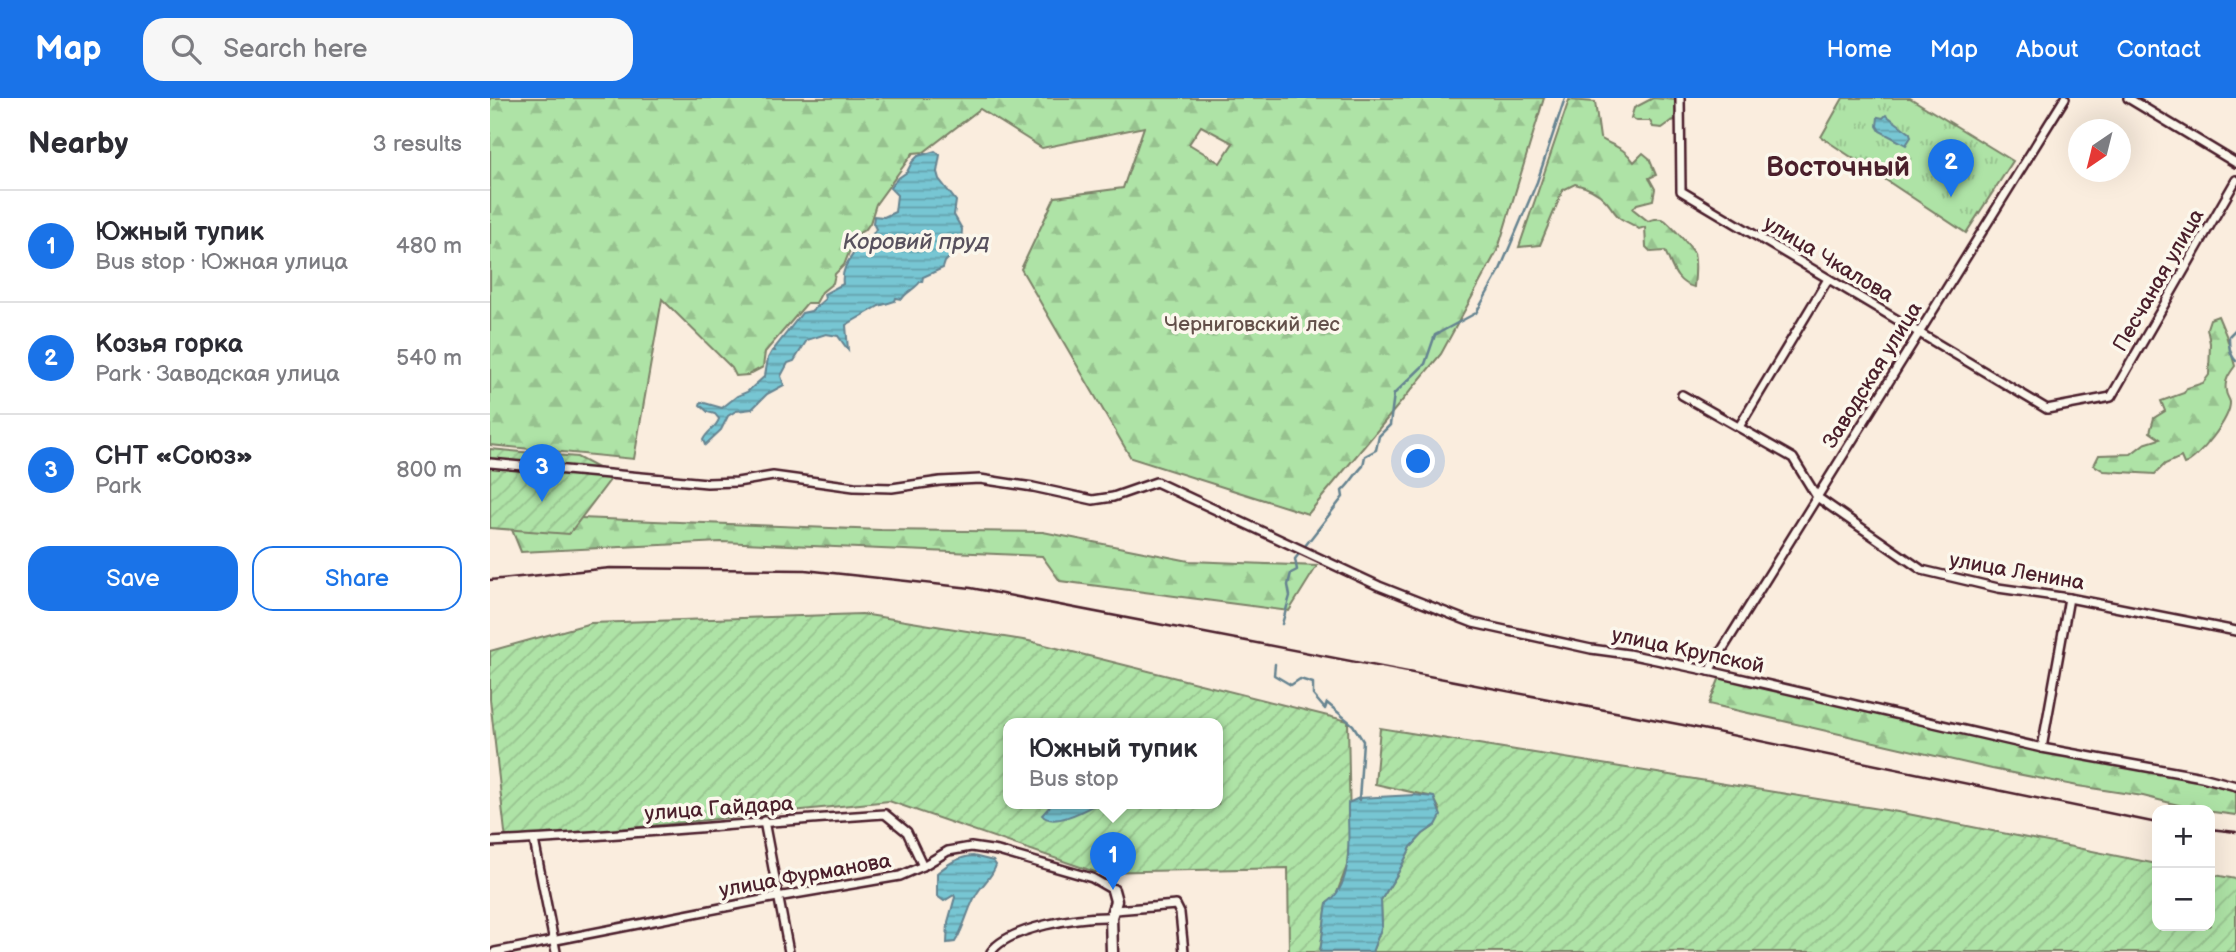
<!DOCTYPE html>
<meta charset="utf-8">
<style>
:root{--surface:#fff;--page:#f7f7f7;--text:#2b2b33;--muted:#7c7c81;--line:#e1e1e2;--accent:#1a73e8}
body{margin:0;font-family:"Balsamiq Sans",sans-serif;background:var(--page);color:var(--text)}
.controls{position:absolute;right:21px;bottom:21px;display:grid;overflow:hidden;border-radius:14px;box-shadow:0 7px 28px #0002}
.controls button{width:63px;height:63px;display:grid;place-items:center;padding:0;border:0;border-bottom:2px solid var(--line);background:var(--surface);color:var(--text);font:35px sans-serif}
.compass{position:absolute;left:1578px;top:21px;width:63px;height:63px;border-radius:50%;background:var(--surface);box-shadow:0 7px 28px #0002;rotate:215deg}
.you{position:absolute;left:929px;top:364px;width:24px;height:24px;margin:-18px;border:5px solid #fff;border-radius:50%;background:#1a73e8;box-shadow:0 0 0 10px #1a73e833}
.badge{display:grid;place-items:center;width:46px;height:46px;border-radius:50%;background:var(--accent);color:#fff;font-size:23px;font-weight:700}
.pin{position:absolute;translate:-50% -58px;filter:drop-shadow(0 2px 4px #0008)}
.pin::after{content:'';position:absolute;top:37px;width:24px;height:21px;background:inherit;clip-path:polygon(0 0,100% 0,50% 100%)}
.popup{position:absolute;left:513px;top:620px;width:220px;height:91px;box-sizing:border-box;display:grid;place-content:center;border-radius:14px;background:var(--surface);filter:drop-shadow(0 2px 5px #0005);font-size:23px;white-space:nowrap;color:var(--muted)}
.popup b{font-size:26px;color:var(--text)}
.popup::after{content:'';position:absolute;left:50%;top:100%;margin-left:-14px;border:14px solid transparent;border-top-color:var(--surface)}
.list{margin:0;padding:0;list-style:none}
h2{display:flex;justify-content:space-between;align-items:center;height:91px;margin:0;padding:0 28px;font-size:30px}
h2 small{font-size:23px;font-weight:400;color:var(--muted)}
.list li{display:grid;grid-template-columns:46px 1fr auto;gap:21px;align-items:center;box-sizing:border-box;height:112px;padding:0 28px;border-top:2px solid var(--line)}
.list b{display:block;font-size:26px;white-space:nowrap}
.list p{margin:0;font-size:23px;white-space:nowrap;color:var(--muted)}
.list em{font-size:23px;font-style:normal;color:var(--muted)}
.actions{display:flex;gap:14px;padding:21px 28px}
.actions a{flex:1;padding:16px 0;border:2px solid var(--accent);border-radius:21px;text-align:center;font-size:24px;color:var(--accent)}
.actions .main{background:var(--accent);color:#fff}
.icon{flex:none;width:38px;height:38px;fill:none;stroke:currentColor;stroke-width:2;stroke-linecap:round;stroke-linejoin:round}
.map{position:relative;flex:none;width:1746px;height:854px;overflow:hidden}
header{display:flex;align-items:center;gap:42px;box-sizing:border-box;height:98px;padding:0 35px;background:var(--accent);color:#fff}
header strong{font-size:33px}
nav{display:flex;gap:38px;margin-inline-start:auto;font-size:24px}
.search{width:490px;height:63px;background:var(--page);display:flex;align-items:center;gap:18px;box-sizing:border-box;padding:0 24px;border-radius:21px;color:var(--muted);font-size:26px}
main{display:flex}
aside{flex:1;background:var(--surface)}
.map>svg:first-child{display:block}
.forest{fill:url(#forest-firs);stroke:#7c8168;stroke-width:2;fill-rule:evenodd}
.park{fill:url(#park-tufts);stroke:#7c8168;stroke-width:2}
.garden{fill:url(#garden-furrows);stroke:#7c8168;stroke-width:2;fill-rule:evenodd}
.water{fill:url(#water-rules);stroke:#658390;stroke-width:2}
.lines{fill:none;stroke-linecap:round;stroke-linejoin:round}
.stream{stroke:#658390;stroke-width:2.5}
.street-casing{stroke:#4a1f2b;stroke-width:12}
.secondary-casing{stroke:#4a1f2b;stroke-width:15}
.street{stroke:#fbf7ec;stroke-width:7}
.secondary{stroke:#fbf7ec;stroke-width:10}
.rail{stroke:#4a1f2b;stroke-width:2.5}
.labels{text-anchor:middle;stroke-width:7;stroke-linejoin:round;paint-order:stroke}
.street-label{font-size:21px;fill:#4a1f2b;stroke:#fbf7ec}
.park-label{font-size:21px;fill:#63504a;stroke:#fbf7ec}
.water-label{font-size:23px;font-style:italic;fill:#58515d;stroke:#fbf7ec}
.district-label{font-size:28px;font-weight:bold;fill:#4a1f2b;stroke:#fbf7ec}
</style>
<header>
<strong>Map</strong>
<div class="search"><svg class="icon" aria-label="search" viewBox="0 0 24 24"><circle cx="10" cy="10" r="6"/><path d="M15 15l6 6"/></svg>Search here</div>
<nav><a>Home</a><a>Map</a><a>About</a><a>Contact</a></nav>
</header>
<main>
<aside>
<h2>Nearby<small>3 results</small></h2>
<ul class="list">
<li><span class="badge">1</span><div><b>Южный тупик</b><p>Bus stop · Южная улица</p></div><em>480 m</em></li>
<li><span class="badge">2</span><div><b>Козья горка</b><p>Park · Заводская улица</p></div><em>540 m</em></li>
<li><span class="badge">3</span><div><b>СНТ «Союз»</b><p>Park</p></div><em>800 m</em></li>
</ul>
<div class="actions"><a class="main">Save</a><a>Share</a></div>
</aside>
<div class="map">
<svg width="1746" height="854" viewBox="0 0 1746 854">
<defs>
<pattern id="forest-firs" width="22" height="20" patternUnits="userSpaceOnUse" patternTransform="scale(1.75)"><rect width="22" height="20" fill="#aee3a6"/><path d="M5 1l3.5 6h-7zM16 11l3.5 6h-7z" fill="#97c28f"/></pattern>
<pattern id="park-tufts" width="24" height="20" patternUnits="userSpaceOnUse" patternTransform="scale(1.75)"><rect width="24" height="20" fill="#aee3a6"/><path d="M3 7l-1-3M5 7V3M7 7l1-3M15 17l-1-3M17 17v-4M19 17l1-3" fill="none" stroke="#97c28f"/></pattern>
<pattern id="garden-furrows" width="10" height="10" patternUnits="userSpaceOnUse" patternTransform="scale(1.75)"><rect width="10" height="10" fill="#aee3a6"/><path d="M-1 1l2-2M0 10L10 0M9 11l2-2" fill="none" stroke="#97c28f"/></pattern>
<pattern id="water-rules" width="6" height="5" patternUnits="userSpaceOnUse" patternTransform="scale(1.75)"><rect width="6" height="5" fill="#77c6d3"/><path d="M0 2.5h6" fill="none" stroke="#64a0ab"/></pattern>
</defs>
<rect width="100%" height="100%" fill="#faedde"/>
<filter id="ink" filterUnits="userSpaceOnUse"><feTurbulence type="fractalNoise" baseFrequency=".0143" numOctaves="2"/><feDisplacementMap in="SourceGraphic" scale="14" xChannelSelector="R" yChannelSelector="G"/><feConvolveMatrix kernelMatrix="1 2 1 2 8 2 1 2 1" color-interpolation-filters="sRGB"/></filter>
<g filter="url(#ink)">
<g class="forest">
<path d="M0,0H1054L1008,151L951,256L818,416L641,360L531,171L565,99L633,90L654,29L552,50L490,11L434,54L423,55L386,106L380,125L376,131L366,137L354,167L345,176L343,185L332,194L326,205H317L275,254L273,269L258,277L246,278L242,270L172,201L144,361L0,347ZM711,28L743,45L730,65L699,46Z"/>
<polygon points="1163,0 1187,2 1187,21 1182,23 1172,30 1163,29 1160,23 1147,23 1141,20 1144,10"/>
<path d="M1079,2L1105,4L1110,40C1124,49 1134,49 1144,64L1153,55L1159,60L1166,77L1159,80L1165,91L1163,102L1147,106L1143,111L1158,123C1163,121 1169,120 1174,122C1178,124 1202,150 1204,155C1206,164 1205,180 1204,189C1185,185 1182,167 1175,153L1161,154L1156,149L1155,129L1149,131C1143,126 1137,125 1130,120C1124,115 1121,108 1115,102C1107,93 1097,89 1085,86L1073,92L1050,147L1029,149Z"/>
<path d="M1728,218L1736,237L1745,268C1739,276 1734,283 1736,293C1736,297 1739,300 1740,304C1741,320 1708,362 1694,366L1691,359L1675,366L1665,376L1614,373L1604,367L1609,357L1641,356L1654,346L1670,341L1660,334L1664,320L1675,313L1671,303L1694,295L1697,290L1713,285L1719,277L1720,245L1717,230L1720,221Z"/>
<polygon points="16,417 391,432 553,434 699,463 827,468 799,513 570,483 552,458 231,444 31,454"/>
<polygon points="1230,579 1372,612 1709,683 1746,693 1746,717 1708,712 1653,698 1588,688 1502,671 1219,606"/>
</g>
<polygon class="park" points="1353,0 1420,0 1523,63 1476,135 1331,39"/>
<g class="garden">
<polygon points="0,351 87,359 123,378 79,436 0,430"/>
<path d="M372,516L539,543L858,623L860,730L857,768L845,800L837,805L830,854H799L798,770L605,774L399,703L16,743L0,601V553L101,525ZM518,626H728V706H518Z"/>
<polygon points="890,630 1408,714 1667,766 1667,828 1720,828 1720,776 1746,781 1746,854 882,854 892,828 891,802 908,775 921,749 933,736 946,727 950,712 943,699 885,686"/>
</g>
<g class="water">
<polygon points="1396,17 1420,35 1421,39 1416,47 1390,33 1387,28 1388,19 1393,20"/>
<path d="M445,53L450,57L447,74L449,81L466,103L464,117L472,131L471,147L455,164L453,170L433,179L432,184H430C424,192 416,194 412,201L406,200L405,203L389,208L356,227L358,252L348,238L336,236L317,242L304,263L298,265L291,278L294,287L277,296L262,311L246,313L238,318L231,332L215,347L213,342C217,333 226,330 229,321L225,316L218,314L210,307L211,304L232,310L247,298L257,294L275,278L278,260L282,253H285L284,251C294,238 302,228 312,215L321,213L335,201L334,196L353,186C350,165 367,157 373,138L381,139L386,131L383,125L384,118L394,119L405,114L407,97L400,90L407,81L417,74L422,64L428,58Z"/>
<path d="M924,697L944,699L951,718L946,727L933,736L921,749L908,775L891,802L892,828L882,854H830L837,805C866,784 857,736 858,705L869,700Z"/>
<path d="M562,706H606C593,713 562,730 552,717Z"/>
<path d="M483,758L503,763L506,767C503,777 496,783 490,791C478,806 476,827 465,844L457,845L458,824L465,799L464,797L454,803L447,798V775C458,766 468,759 483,758Z"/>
</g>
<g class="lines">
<g class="stream">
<path d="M1746,231L1739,238C1739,247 1739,256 1746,263"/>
<path d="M792,526L800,498L798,487L801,475L807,472L805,461L853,399L852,393C861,385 865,376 873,368L875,358L886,352L889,338L900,327L904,296L935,266L945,237L986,215L1009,174L1047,84L1075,0"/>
<polyline points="785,566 784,577 801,587 810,581 823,585 823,597 835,611 837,605 863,627 873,643 869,702"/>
</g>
<g class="street-casing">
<g id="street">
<polyline points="1190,0 1191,93 1557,311 1621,299 1746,82"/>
<polyline points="1638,0 1746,65"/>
<polyline points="1192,297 1303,360 1327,399 1432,472 1508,490 1579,500 1746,533"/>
<polyline points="1249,329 1338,181"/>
<polyline points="0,365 217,385 247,384 283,378 364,389 402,390 450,383 490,381 543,389 603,402 623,399 666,384 889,488 983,525 1101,551 1138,556 1219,573 1552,650 1712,679 1746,688"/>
<polyline points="1219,573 1575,0"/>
<polyline points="1552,650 1579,500"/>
<polyline points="274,723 299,854"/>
<polyline points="44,742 66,854"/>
<path d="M0,744C132,738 263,724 395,716L417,734L433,768"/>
<polyline points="625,812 686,807 690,815 694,854"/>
<polyline points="5,854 287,799 410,778 433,768 458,753 481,749 508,753 602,780 623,792"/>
<path d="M501,854C518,829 591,818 621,819"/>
</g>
</g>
<g class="secondary-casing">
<polyline id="secondary" points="622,854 621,819 626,803 623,792"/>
</g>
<use href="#street" class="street"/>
<use href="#secondary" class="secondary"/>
<g class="rail">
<polyline points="0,482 120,470 315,472 481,490 1193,627 1667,725"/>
<polyline points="1720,731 1746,734"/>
</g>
</g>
</g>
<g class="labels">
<g class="street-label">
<text transform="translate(1339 161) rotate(31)" y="7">улица Чкалова</text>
<text transform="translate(1668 182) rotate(-60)" y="7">Песчаная улица</text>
<text transform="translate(1382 277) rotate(-58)" y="7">Заводская улица</text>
<text transform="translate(1527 473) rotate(10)" y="7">улица Ленина</text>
<text transform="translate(1198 552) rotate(12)" y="7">улица Крупской</text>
<text transform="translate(229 710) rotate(-4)" y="7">улица Гайдара</text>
<text transform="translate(315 777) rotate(-10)" y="7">улица Фурманова</text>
</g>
<g class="park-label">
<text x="762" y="233">Черниговский лес</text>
</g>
<g class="water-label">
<text x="426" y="151">Коровий пруд</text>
</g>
<g class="district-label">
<text x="1348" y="78">Восточный</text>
</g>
</g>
</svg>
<div class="controls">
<button>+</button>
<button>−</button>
</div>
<svg class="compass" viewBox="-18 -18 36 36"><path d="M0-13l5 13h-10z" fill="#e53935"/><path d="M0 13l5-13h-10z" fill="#7c7c81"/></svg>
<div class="you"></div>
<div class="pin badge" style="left:623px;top:792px">1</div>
<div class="popup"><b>Южный тупик</b>Bus stop</div>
<div class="pin badge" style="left:1461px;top:99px">2</div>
<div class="pin badge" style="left:52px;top:404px">3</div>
</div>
</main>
